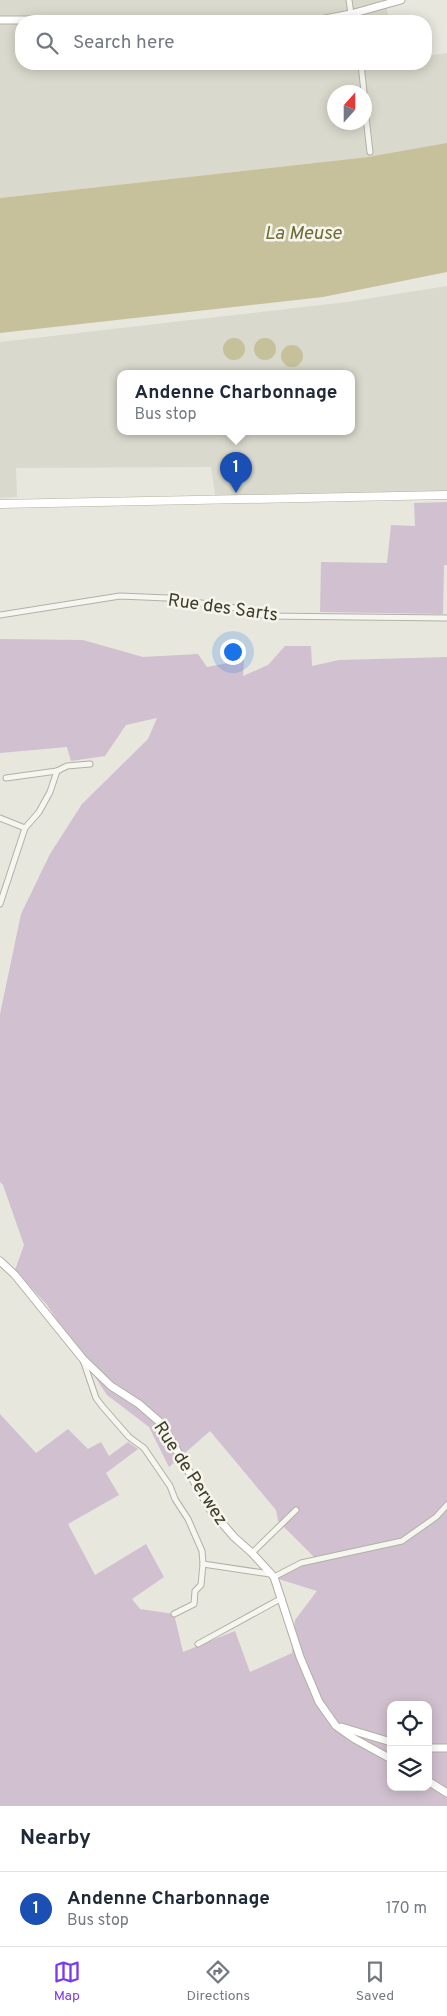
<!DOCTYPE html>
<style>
:root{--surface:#fff;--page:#f2f2f3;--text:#1f2937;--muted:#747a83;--line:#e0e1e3;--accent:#7c3aed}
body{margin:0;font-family:Overpass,sans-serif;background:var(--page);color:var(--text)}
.controls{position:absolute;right:15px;bottom:15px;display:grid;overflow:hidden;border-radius:10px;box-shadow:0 2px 12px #0003}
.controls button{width:45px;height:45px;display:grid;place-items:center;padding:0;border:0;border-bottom:1px solid var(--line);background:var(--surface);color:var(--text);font:25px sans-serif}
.compass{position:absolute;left:327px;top:85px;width:45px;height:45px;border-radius:50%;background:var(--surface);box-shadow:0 2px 12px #0003;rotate:21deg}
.you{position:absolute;left:232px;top:651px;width:18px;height:18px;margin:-12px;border:4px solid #fff;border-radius:50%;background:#1a73e8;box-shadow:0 0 0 8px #1a73e833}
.badge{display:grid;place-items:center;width:32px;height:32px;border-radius:50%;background:var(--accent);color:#fff;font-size:16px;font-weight:700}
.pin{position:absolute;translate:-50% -41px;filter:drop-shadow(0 1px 2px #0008)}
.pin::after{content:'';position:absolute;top:26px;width:18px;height:15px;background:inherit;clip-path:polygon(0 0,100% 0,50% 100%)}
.popup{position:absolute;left:117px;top:370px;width:238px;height:65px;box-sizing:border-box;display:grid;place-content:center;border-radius:10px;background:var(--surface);filter:drop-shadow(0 1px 4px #0005);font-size:16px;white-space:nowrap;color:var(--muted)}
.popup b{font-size:19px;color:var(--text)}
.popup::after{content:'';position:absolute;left:50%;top:100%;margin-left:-10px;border:10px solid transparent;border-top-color:var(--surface)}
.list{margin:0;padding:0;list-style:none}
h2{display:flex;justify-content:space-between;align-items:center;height:65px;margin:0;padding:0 20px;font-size:21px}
h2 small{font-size:16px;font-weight:400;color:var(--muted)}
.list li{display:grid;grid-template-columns:32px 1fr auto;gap:15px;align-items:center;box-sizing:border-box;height:75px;padding:0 20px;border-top:1px solid var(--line)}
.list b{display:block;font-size:19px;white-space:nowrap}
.list p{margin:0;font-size:16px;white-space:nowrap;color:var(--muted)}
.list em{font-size:16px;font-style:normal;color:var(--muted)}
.icon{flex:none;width:28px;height:28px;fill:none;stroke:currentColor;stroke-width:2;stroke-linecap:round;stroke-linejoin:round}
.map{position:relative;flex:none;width:447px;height:1806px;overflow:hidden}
.search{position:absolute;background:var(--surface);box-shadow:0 2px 12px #0003;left:15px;right:15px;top:15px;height:55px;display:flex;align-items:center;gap:12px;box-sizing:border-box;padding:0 18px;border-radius:20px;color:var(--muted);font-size:19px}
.sheet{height:140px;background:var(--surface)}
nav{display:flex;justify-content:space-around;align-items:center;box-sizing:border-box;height:70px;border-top:1px solid var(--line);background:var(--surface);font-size:14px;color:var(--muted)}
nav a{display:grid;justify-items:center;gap:2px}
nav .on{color:var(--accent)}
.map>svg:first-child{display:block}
.built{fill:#d9d9cd;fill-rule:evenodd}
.green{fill:#d1c0cf;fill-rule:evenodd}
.water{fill:#c6c19b}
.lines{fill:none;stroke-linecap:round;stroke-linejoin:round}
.street-casing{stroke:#b1b1a4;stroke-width:7}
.secondary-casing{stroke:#b1b1a4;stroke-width:9}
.primary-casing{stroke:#b2b29e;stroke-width:9}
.street{stroke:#f6f6f1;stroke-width:5}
.secondary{stroke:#fff;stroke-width:7}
.primary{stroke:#fff;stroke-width:8}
.labels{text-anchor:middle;stroke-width:5;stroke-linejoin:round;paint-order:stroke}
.street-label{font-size:18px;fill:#3d3d28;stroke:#f5f5ee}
.water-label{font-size:19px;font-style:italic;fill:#6f6b34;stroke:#f5f5ee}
</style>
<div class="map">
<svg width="447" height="1806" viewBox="0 0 447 1806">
<rect width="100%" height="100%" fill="#e7e7de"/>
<g class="built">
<path d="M0,0H388L385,2L390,21H21V64H426V56L447,53V145L368,157L0,198ZM334,92H364V122H334Z"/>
<path d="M447,286V495L216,500L211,467L16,468L17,497L0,498V342L347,302ZM121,374H351V432H121Z"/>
</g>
<g class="green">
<polygon points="447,502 447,565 444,565 443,614 320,612 321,562 387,563 391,525 415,526 414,503"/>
<path d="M0,639L83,640L143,657L198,654L207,667L244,660L243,676L268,665L285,646H311L312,666L339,660L447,657V1806H0V1414L36,1453L68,1429L88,1449L101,1442L109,1456L128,1442L138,1449L106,1473L119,1495L68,1524L95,1575L146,1544L164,1577L132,1599L140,1609L174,1614L183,1652L235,1631L250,1672L292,1653L295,1620L317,1591L272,1577L282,1571L318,1561L278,1521L276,1510L210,1431L169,1467L149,1427L107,1395L47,1305L15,1270L24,1245L3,1185L0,1182V1014L21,914L50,854L82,804L148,739L157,718L126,725L105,756L71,761L67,747L0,753ZM391,1705H428V1787H391Z"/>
</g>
<g class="water">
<polygon points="447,143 447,272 323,297 0,333 0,198 368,157"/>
<circle cx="234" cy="349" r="11"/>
<circle cx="265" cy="349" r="11"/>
<circle cx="292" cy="356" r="11"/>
</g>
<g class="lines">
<g class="street-casing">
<g id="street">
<polyline points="349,0 351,14 356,21"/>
<polyline points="361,64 364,92"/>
<polyline points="364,100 370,152"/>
<polyline points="0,615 120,596 167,598 235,608 266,616 447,618"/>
<polyline points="6,778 57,771"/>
<polyline points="0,818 25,828"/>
<polyline points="0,904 25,828 39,812 50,792 57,771 67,766 90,764"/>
<polyline points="83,1360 96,1398 102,1406 129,1437 144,1448 170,1486 175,1499 188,1519 202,1551 203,1564 201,1585 195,1591 194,1604 174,1614"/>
<polyline points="252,1553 296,1510"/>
<polyline points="203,1564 270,1574"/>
<polyline points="274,1577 301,1563 402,1541 436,1517 447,1505"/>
<polyline points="198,1644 282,1598"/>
</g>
</g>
<g class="secondary-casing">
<g id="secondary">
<polyline points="0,20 320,20 351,14 401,0"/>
<polyline points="0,1261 15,1275 83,1359 111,1386 139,1404 162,1424 210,1509 234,1537 252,1553 274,1577 300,1657 319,1702 336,1726 353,1738 391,1759"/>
<polyline points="341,1727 391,1742"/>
<polyline points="428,1748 447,1748"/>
<polyline points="428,1781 447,1793"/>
</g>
</g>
<g class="primary-casing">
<polyline id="primary" points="0,504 447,495"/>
</g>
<use href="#street" class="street"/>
<use href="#secondary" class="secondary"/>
<use href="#primary" class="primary"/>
</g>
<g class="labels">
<g class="street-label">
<text transform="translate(223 607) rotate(8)" y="6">Rue des Sarts</text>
<text transform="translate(191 1473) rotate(57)" y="6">Rue de Perwez</text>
</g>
<g class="water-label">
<text x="303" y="239">La Meuse</text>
</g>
</g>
</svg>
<div class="controls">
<button><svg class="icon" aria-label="locate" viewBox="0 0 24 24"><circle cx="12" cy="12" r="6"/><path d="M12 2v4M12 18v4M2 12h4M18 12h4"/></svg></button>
<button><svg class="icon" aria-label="layers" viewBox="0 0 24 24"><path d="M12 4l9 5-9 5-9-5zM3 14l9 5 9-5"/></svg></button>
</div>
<svg class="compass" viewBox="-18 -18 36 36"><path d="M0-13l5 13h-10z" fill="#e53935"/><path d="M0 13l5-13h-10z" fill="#747a83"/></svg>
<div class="you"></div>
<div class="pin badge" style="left:236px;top:493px;background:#1a4fb4">1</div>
<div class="popup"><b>Andenne Charbonnage</b>Bus stop</div>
<div class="search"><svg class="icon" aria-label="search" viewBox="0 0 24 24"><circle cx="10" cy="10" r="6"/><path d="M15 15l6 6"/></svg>Search here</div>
</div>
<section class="sheet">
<h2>Nearby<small></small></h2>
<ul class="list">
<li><span class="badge" style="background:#1a4fb4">1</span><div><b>Andenne Charbonnage</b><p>Bus stop</p></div><em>170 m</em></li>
</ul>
</section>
<nav>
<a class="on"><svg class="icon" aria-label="map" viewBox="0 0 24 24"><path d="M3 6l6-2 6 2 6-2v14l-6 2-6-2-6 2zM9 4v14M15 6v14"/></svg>Map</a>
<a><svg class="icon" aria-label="directions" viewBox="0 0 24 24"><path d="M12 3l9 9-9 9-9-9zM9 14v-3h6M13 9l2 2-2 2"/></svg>Directions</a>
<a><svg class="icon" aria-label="saved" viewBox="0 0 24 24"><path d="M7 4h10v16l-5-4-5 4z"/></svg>Saved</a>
</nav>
